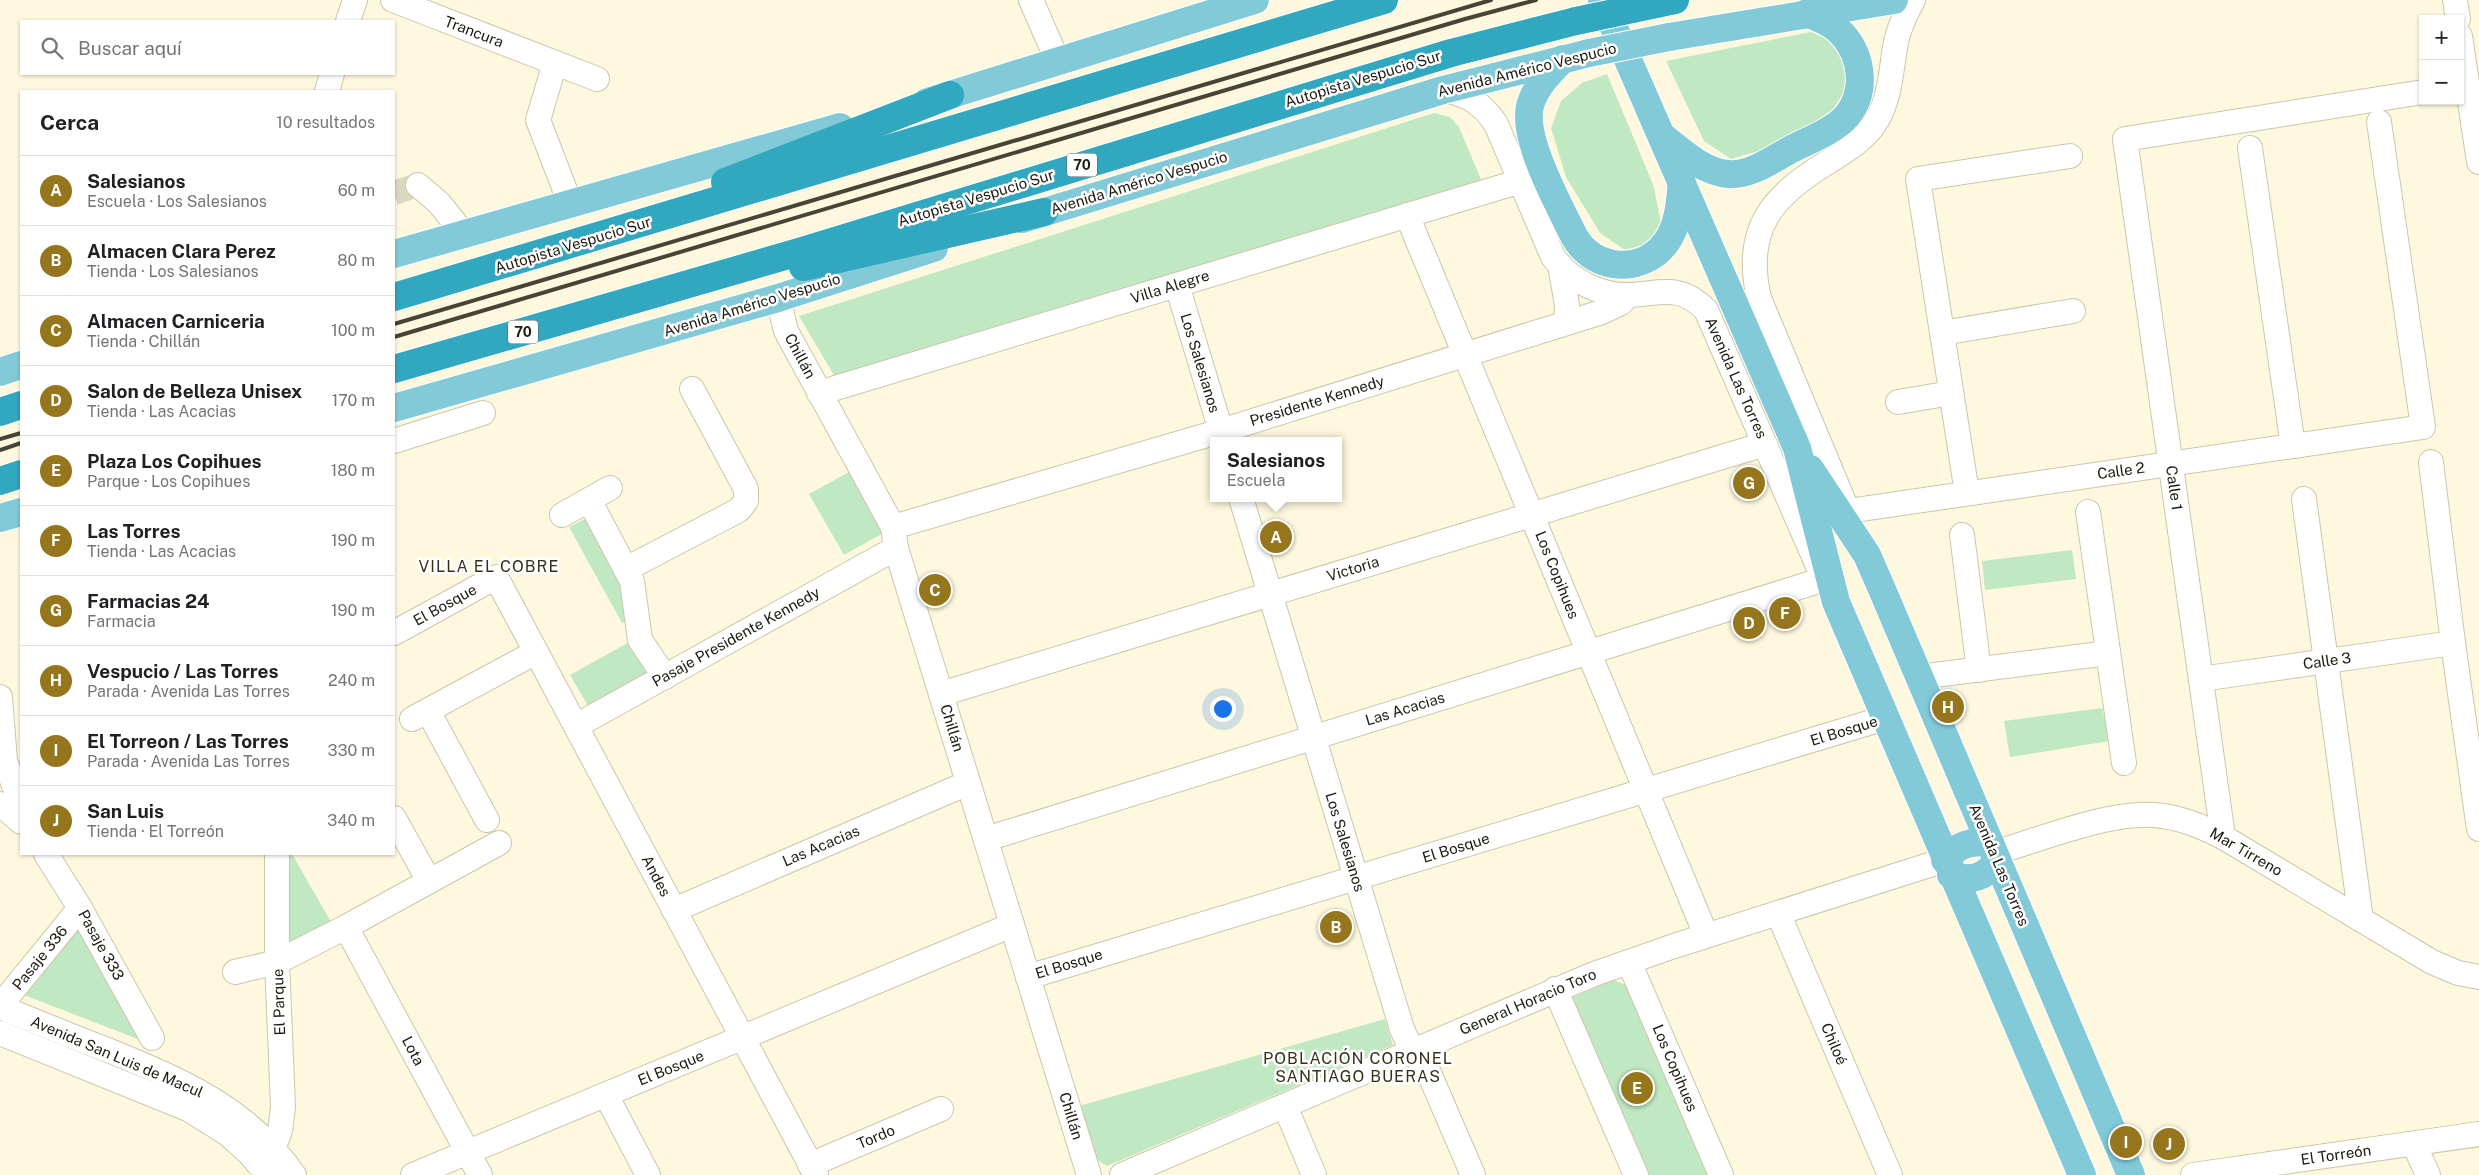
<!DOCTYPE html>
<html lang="es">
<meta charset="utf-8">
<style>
:root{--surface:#fff;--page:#f2f2f2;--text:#202124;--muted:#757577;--line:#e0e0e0;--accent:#95761d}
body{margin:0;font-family:"Public Sans",sans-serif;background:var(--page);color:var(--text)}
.controls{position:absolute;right:15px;top:15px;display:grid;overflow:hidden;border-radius:0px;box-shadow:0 1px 4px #0004}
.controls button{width:45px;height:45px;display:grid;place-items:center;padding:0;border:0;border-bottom:1px solid var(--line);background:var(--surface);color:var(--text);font:25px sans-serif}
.you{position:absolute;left:1222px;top:708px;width:18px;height:18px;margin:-12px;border:4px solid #fff;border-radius:50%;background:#1a73e8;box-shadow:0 0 0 8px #1a73e833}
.badge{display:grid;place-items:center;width:32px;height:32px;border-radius:50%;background:var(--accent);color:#fff;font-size:16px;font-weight:700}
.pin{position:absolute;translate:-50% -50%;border:2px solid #fff;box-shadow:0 1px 5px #0006}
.popup{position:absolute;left:1210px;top:437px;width:132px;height:65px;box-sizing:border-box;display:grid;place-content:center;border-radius:0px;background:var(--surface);filter:drop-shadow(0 1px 4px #0005);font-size:16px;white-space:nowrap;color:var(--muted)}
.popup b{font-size:19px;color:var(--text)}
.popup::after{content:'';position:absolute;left:50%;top:100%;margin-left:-10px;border:10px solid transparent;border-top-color:var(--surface)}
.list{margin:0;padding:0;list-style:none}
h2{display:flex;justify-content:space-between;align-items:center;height:65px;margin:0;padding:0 20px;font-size:21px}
h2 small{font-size:16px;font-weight:400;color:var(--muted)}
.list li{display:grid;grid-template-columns:32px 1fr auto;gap:15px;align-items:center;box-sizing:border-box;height:70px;padding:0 20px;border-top:1px solid var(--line)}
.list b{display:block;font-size:19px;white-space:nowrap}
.list p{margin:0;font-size:16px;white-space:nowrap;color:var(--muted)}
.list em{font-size:16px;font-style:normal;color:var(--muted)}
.icon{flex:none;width:28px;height:28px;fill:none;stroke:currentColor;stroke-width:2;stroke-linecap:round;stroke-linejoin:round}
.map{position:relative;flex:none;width:2479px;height:1175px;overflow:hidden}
.search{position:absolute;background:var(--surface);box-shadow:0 1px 4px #0004;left:20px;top:20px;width:375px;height:55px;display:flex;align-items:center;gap:12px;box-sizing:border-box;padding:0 18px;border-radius:0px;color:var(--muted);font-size:19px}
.panel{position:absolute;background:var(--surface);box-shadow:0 1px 4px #0004;left:20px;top:90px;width:375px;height:765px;border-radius:0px}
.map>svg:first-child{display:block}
.green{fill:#c0e8c2}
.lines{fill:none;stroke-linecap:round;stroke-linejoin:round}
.minor-tunnel{stroke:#dcd8bf;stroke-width:24;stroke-dasharray:24 12;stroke-linecap:butt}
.minor-casing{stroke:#cbc6ac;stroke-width:26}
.major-casing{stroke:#fff;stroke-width:30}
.highway-casing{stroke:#fff;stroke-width:30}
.minor{stroke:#fff;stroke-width:24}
.major{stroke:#83cad9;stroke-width:28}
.highway{stroke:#31a7c0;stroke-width:28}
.rail{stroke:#464337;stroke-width:4}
.major-bridge-casing{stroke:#fff;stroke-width:30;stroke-linecap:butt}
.highway-bridge-casing{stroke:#fff;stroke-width:30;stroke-linecap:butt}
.major-bridge{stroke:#83cad9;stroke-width:28}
.highway-bridge{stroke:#31a7c0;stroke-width:28}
.labels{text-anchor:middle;stroke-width:5;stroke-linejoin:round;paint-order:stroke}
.shield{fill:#fff;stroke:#605f58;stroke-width:1}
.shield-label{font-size:14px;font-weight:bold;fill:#1c1a11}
.street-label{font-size:15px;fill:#1c1a11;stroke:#fff}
.neighbourhood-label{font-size:16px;letter-spacing:1px;fill:#34301a;stroke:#fff}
</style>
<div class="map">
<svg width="2479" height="1175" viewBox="0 0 2479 1175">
<rect width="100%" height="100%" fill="#fef9de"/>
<g class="green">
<polygon points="1811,32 1834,42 1848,61 1851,81 1828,117 1772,147 1731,159 1704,141 1666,61"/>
<polygon points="1607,74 1654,187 1661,224 1650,243 1625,250 1600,233 1566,177 1551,128 1561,101 1582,83"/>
<polygon points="1434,113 1450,117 1459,127 1482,182 835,377 799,316"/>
<polygon points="851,471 885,532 844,555 809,494"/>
<polygon points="589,517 625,583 630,619 622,623 569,527"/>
<polygon points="2072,550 2076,579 1985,590 1982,561"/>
<polygon points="633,640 653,675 591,711 570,675"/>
<polygon points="2102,708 2110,741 2010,757 2004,721"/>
<polygon points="285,854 292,854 331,922 284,948"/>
<polygon points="77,923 143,1041 24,995"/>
<polygon points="1613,980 1627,985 1709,1175 1641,1175 1565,1001"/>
<polygon points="1385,1019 1393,1045 1107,1166 1091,1156 1079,1106"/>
</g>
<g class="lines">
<polyline class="minor-tunnel" points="394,193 418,185"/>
<g class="minor-casing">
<g id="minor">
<polyline points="393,0 597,79"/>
<polyline points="1031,0 1058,62"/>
<polyline points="2455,0 2458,19"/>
<polyline points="348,21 355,0"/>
<polyline points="2460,36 2479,162"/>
<polyline points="555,63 538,120 570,203"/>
<path d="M1443,90C1467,94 1482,103 1496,124L1553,257C1571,281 1600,296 1630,295C1663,293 1680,284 1706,310L1818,566"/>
<polyline points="327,91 332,74"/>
<polyline points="2250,148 2293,446"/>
<polyline points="418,185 439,203 464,234"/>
<polyline points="1407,215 1706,935"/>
<polyline points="1560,265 1567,305 1566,323"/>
<polyline points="1177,285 1224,441"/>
<polyline points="778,298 786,331 893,527 896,548 1089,1175"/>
<polyline points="1942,333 2073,311"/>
<polyline points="819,393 1521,181"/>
<polyline points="1898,402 1951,393"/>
<polyline points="394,441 483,413"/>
<polyline points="2431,462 2453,643 2479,829"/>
<polyline points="1967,493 1918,179 2070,156"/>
<polyline points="1241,498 1402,1029 1412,1051 1429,1073 1473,1175"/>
<polyline points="2304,499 2361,920"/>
<polyline points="589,500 632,581 640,640 665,677"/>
<polyline points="1848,511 2423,427 2379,122"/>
<polyline points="2088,512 2124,763"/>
<path d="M1849,514L1759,298C1743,229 1772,196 1828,162C1847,150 1866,139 1877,120C1891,96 1891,68 1896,42C1899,27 1906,13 1913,0"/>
<polyline points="562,515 610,488"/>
<polyline points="893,527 1221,431 1602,312 1621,303 1628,295"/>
<polyline points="1962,535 1979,670"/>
<polyline points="626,569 739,510 746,501 746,489 692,389"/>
<polyline points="394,633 496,577 816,1175"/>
<polyline points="1919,677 2108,653"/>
<polyline points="2201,679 2453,643"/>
<polyline points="941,694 1765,444"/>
<polyline points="0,697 5,761 21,805"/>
<polyline points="428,711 487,820"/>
<polyline points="412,719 536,652"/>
<polyline points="576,726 896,548"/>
<polyline points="0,804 21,822"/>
<polyline points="394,818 429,881"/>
<polyline points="2223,837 2125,139 2423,92"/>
<polyline points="986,839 1825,579"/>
<path d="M1994,853C2039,840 2109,811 2154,815C2180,817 2201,826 2223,837L2432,962L2458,973L2479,977"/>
<polyline points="46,854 80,908 152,1038"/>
<polyline points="674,910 968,783"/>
<polyline points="1778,913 1890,1175"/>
<polyline points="346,927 480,1175"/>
<polyline points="1629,962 1721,1175"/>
<polyline points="235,972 277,962 346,927 499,843"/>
<polyline points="1028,977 1885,718"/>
<polyline points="1555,989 1636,1175"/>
<polyline points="0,1006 80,908"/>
<path d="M0,1007C37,1022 73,1037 110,1051C183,1081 247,1108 294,1175"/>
<polyline points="0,1033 190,1110 228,1134 249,1153 268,1175"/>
<polyline points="606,1095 648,1175"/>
<polyline points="1285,1106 1314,1175"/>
<polyline points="2414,1144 2428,1175"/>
<polyline points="273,1149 280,1131 283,1107 277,962 277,854"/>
<polyline points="810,1165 941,1109"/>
<polyline points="413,1175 1012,925"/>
<polyline points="1122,1175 1594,974 1674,946 1945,860"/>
<polyline points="2193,1175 2479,1134"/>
</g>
</g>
<g class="major-casing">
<g id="major">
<polyline points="1602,0 1797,448 1836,602 2082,1175"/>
<polyline points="1669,37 1894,0"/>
<path d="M1563,59C1550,72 1535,87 1530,106C1522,139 1559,205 1574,236C1594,273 1647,275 1669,238C1679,221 1680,201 1682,182"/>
<polyline points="927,102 1255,0"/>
<path d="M1662,136C1681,151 1703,172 1728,174C1749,176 1770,161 1788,151C1806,141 1833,132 1847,116C1868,90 1862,51 1837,29C1829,22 1818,18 1807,13"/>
<polyline points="1022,219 1443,90 1589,53"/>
<polyline points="394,254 840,127"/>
<polyline points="0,372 21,365"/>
<polyline points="394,408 778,298 934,248"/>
<polyline points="1810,469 1867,555 1881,587 2131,1175"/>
<polyline points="0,518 21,512"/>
<path d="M1945,860C1957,845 1971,840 1990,843"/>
<path d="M1951,875C1970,882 1986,878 1997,860"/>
</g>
</g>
<g class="highway-casing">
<g id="highway">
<polyline points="1656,4 1675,0"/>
<polyline points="725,182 950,95"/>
<polyline points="803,267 1044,212"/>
<polyline points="394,297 1384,0"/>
<polyline points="394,369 799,252 1451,53 1576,21"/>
<polyline points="0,412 21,405"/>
<polyline points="0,481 21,474"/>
</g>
</g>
<use href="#minor" class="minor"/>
<use href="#major" class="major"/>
<use href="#highway" class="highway"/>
<g class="rail">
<polyline points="394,324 1491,0"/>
<polyline points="394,337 1465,19 1536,0"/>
<polyline points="0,439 21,433"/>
<polyline points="0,450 21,443"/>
</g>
<g class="major-bridge-casing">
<polyline id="major-bridge" points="1589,53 1669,37"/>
</g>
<g class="highway-bridge-casing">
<polyline id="highway-bridge" points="1576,21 1656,4"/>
</g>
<use href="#major-bridge" class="major-bridge"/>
<use href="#highway-bridge" class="highway-bridge"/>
</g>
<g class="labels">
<g class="shield">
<rect x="1067" y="153.5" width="30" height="23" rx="4"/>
<rect x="508" y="320.5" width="30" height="23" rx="4"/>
</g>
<g class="shield-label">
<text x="1082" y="170">70</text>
<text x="523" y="337">70</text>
</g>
<g class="street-label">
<text transform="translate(474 32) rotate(21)" y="5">Trancura</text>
<text transform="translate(1527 70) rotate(-14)" y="5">Avenida Américo Vespucio</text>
<text transform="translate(1363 79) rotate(-17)" y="5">Autopista Vespucio Sur</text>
<text transform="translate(1139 183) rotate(-17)" y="5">Avenida Américo Vespucio</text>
<text transform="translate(976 198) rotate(-17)" y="5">Autopista Vespucio Sur</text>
<text transform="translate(573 245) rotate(-17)" y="5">Autopista Vespucio Sur</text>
<text transform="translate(1170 287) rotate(-17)" y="5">Villa Alegre</text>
<text transform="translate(752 305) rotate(-17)" y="5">Avenida Américo Vespucio</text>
<text transform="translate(800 356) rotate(62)" y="5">Chillán</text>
<text transform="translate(1200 363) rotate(73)" y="5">Los Salesianos</text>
<text transform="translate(1736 378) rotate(66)" y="5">Avenida Las Torres</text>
<text transform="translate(1317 401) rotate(-17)" y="5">Presidente Kennedy</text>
<text transform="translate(2121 471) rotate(-8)" y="5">Calle 2</text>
<text transform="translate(2174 488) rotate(82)" y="5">Calle 1</text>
<text transform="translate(1353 569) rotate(-17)" y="5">Victoria</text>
<text transform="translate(1557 575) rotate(68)" y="5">Los Copihues</text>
<text transform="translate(445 605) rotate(-29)" y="5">El Bosque</text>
<text transform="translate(736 637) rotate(-29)" y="5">Pasaje Presidente Kennedy</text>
<text transform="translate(2327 661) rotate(-8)" y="5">Calle 3</text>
<text transform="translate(1405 709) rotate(-17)" y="5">Las Acacias</text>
<text transform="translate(952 728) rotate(73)" y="5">Chillán</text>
<text transform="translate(1844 731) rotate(-17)" y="5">El Bosque</text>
<text transform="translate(1345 842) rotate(73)" y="5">Los Salesianos</text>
<text transform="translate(821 846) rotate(-23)" y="5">Las Acacias</text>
<text transform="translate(1456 848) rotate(-17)" y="5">El Bosque</text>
<text transform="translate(2246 852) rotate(30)" y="5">Mar Tirreno</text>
<text transform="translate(1999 865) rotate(67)" y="5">Avenida Las Torres</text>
<text transform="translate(656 876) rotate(62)" y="5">Andes</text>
<text transform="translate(101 945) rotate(61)" y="5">Pasaje 333</text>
<text transform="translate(40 958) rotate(-51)" y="5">Pasaje 336</text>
<text transform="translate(1069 964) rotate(-17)" y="5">El Bosque</text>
<text transform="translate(279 1002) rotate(-92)" y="5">El Parque</text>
<text transform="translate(1528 1002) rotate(-23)" y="5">General Horacio Toro</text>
<text transform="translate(1834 1044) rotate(67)" y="5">Chiloé</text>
<text transform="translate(413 1051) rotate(62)" y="5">Lota</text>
<text transform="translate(117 1057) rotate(23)" y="5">Avenida San Luis de Macul</text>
<text transform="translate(671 1068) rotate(-22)" y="5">El Bosque</text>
<text transform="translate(1675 1068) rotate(67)" y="5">Los Copihues</text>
<text transform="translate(1071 1116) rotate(73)" y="5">Chillán</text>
<text transform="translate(876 1137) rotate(-23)" y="5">Tordo</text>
<text transform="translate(2336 1155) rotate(-8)" y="5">El Torreón</text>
</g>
<g class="neighbourhood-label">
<text x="489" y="572">VILLA EL COBRE</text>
<text x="1358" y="1064">POBLACIÓN CORONEL<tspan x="1358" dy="18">SANTIAGO BUERAS</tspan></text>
</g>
</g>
</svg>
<div class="controls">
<button>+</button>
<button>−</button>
</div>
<div class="you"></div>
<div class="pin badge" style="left:1276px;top:537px">A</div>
<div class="popup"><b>Salesianos</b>Escuela</div>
<div class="pin badge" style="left:1336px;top:927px">B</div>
<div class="pin badge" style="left:935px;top:590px">C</div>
<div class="pin badge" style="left:1749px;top:623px">D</div>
<div class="pin badge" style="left:1637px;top:1088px">E</div>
<div class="pin badge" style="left:1785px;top:613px">F</div>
<div class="pin badge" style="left:1749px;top:483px">G</div>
<div class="pin badge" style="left:1948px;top:707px">H</div>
<div class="pin badge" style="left:2126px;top:1142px">I</div>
<div class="pin badge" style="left:2169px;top:1144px">J</div>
<div class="search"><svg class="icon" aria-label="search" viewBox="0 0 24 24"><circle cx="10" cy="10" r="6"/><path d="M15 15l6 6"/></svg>Buscar aquí</div>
<section class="panel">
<h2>Cerca<small>10 resultados</small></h2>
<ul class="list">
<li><span class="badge">A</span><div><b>Salesianos</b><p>Escuela · Los Salesianos</p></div><em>60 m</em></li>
<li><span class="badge">B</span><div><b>Almacen Clara Perez</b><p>Tienda · Los Salesianos</p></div><em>80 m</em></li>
<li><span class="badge">C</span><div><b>Almacen Carniceria</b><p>Tienda · Chillán</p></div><em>100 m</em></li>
<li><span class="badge">D</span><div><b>Salon de Belleza Unisex</b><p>Tienda · Las Acacias</p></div><em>170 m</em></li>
<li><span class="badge">E</span><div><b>Plaza Los Copihues</b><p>Parque · Los Copihues</p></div><em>180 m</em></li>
<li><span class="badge">F</span><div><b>Las Torres</b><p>Tienda · Las Acacias</p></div><em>190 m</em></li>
<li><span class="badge">G</span><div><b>Farmacias 24</b><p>Farmacia</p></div><em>190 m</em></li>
<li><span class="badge">H</span><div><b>Vespucio / Las Torres</b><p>Parada · Avenida Las Torres</p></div><em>240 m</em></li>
<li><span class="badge">I</span><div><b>El Torreon / Las Torres</b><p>Parada · Avenida Las Torres</p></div><em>330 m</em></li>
<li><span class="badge">J</span><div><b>San Luis</b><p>Tienda · El Torreón</p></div><em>340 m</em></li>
</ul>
</section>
</div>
